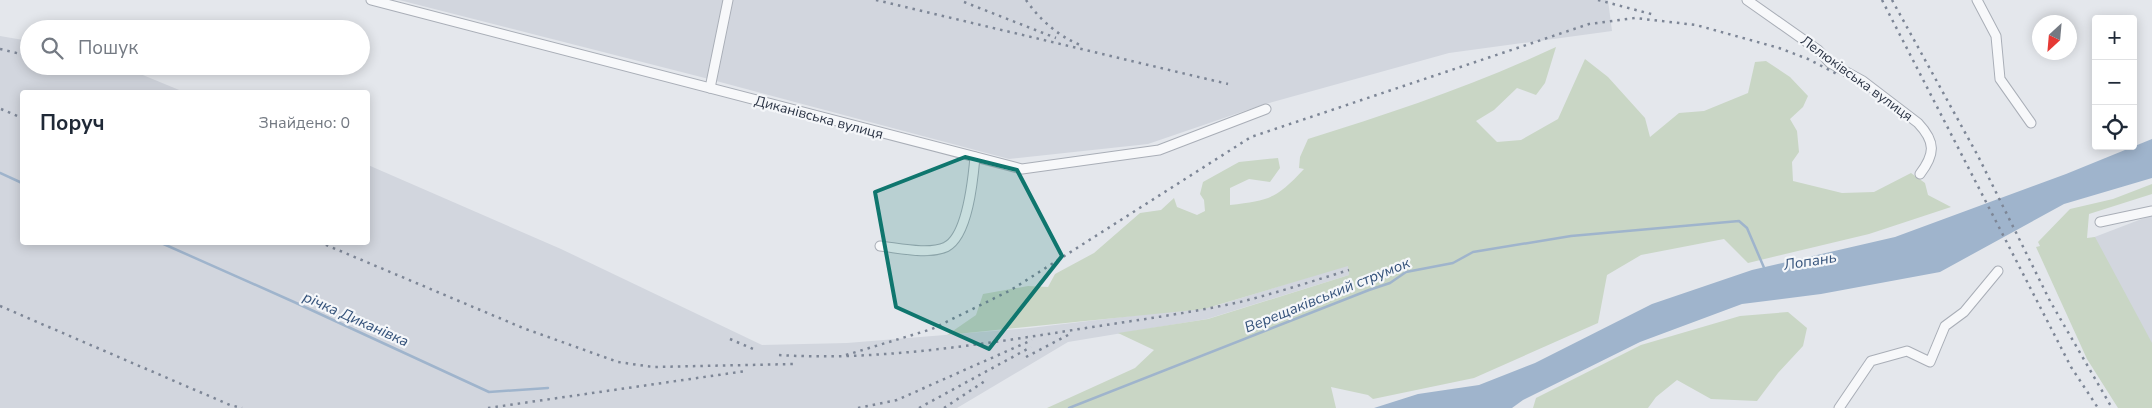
<!DOCTYPE html>
<html lang="uk">
<meta charset="utf-8">
<style>
:root{--surface:#fff;--page:#f2f2f3;--text:#1f2937;--muted:#747a83;--line:#e0e1e3}
body{margin:0;font-family:"Nunito Sans",sans-serif;background:var(--page);color:var(--text)}
.controls{position:absolute;right:15px;top:15px;display:grid;overflow:hidden;border-radius:5px;box-shadow:0 2px 12px #0003}
.controls button{width:45px;height:45px;display:grid;place-items:center;padding:0;border:0;border-bottom:1px solid var(--line);background:var(--surface);color:var(--text);font:25px sans-serif}
.compass{position:absolute;left:2032px;top:15px;width:45px;height:45px;border-radius:50%;background:var(--surface);box-shadow:0 2px 12px #0003;rotate:206deg}
.list{margin:0;padding:0;list-style:none}
h2{display:flex;justify-content:space-between;align-items:center;height:65px;margin:0;padding:0 20px;font-size:21px}
h2 small{font-size:16px;font-weight:400;color:var(--muted)}
.icon{flex:none;width:28px;height:28px;fill:none;stroke:currentColor;stroke-width:2;stroke-linecap:round;stroke-linejoin:round}
.map{position:relative;flex:none;width:2152px;height:408px;overflow:hidden}
.search{position:absolute;background:var(--surface);box-shadow:0 2px 12px #0003;left:20px;top:20px;width:350px;height:55px;display:flex;align-items:center;gap:12px;box-sizing:border-box;padding:0 18px;border-radius:28px;color:var(--muted);font-size:19px}
.panel{position:absolute;background:var(--surface);box-shadow:0 2px 12px #0003;left:20px;top:90px;width:350px;height:155px;border-radius:5px}
.map>svg:first-child{display:block}
.built{fill:#d2d6de}
.green{fill:#c9d6c5}
.water{fill:#9fb4cc}
.lines{fill:none;stroke-linecap:round;stroke-linejoin:round}
.stream{stroke:#9fb4cc;stroke-width:2.5}
.minor-casing{stroke:#a9aeb7;stroke-width:11}
.minor{stroke:#f7f8fa;stroke-width:9}
.rail{stroke:#7d8696;stroke-width:2.5;stroke-dasharray:2.5 5;stroke-linecap:butt}
.marked{fill:#0f766e;fill-opacity:0.2;stroke:#0f766e;stroke-width:4;stroke-linejoin:round}
.labels{text-anchor:middle;stroke-width:4.5;stroke-linejoin:round;paint-order:stroke}
.street-label{font-size:14px;fill:#2b3445;stroke:#f4f6f9}
.water-label{font-size:15px;font-style:italic;fill:#34527a;stroke:#f4f6f9}
</style>
<div class="map">
<svg width="2152" height="408" viewBox="0 0 2152 408">
<rect width="100%" height="100%" fill="#e4e7ec"/>
<g class="built">
<polygon points="399,0 1608,0 1612,31 1449,53 1262,105 1148,144 1009,159 705,78"/>
<polygon points="0,36 29,41 29,66 121,66 184,92 22,92 22,242 368,242 368,165 561,249 762,345 847,343 1030,328 1215,306 1348,265 1349,275 1207,319 1068,342 957,408 0,408"/>
<polygon points="2152,215 2152,348 2092,238"/>
</g>
<g class="green">
<path d="M1556,47L1545,83L1536,95L1517,88L1494,110L1476,121L1497,142L1521,140L1558,119L1585,59L1608,77L1645,118L1650,137L1679,113L1704,111L1748,93L1755,62L1766,61L1790,77L1808,96L1803,107L1790,119L1797,131L1799,152L1792,162L1793,181L1842,193L1874,192L1911,173L1925,183L1928,195L1951,207L1869,234L1748,263L1724,239L1641,255L1607,275L1598,323L1474,378L1373,399L1368,395L1331,387L1336,408H1047L1135,368L1154,350L1118,333L1208,319L1349,275L1348,266L1204,309L947,335L976,315L983,294L1028,286L1048,287L1055,274L1094,253L1140,213L1161,210L1174,198L1177,207L1197,215L1205,211L1204,200L1200,194L1203,182L1239,162L1278,158L1280,168L1270,182L1249,179L1230,188V205C1270,200 1276,199 1304,169L1299,168L1300,157L1308,139C1392,113 1475,85 1556,47Z"/>
<polygon points="2152,184 2152,194 2089,214 2087,238 2095,237 2152,343 2152,408 2118,408 2087,359 2036,247 2040,246 2038,242 2070,209 2113,199"/>
<polygon points="1788,312 1807,328 1803,346 1778,373 1757,401 1711,399 1677,380 1656,397 1648,408 1533,408 1536,398 1641,345 1740,316"/>
</g>
<polygon class="water" points="2152,139 2152,178 2064,204 1940,272 1821,294 1742,304 1640,342 1523,400 1512,408 1374,408 1418,394 1479,385 1535,363 1652,304 1752,270 1895,237 2066,174"/>
<g class="lines">
<g class="stream">
<polyline points="0,173 22,183"/>
<polyline points="159,242 294,302 489,392 548,388"/>
<polyline points="1069,408 1369,290 1390,283 1406,272 1453,263 1473,252 1571,236 1739,221 1747,228 1765,270"/>
</g>
<g class="minor-casing">
<g id="minor">
<polyline points="371,0 1022,169 1159,150 1266,109"/>
<path d="M1747,0L1818,50L1830,63L1863,81L1918,123C1936,142 1935,154 1920,174"/>
<polyline points="1977,0 1996,36 2000,79 2031,123"/>
<polyline points="710,88 728,0"/>
<polyline points="2100,222 2152,211"/>
<path d="M880,246C899,248 928,255 946,247C968,236 973,179 975,157"/>
<polyline points="1839,408 1871,361 1907,351 1930,362 1945,326 1964,312 1998,271"/>
</g>
</g>
<use href="#minor" class="minor"/>
<g class="rail">
<polyline points="876,0 1228,84"/>
<path d="M1026,0C1040,20 1057,35 1080,45"/>
<polyline points="1598,0 1655,15"/>
<polyline points="1882,0 2071,367 2098,408"/>
<polyline points="1892,0 1978,156 2050,301 2112,408"/>
<polyline points="964,2 1056,38"/>
<polyline points="0,49 29,56"/>
<polyline points="1,109 22,118"/>
<polyline points="319,242 523,328 618,362 653,367 794,364"/>
<polyline points="0,306 230,405 242,408"/>
<polyline points="730,339 753,349"/>
<path d="M779,355C871,361 971,346 1061,332C1121,322 1181,315 1240,302C1276,293 1313,281 1349,270"/>
<polyline points="846,355 932,329 1011,290 1251,137 1589,24 1635,18 1696,25 1779,48 1808,59 1837,74"/>
<polyline points="1026,357 1070,334"/>
<polyline points="488,408 746,371"/>
<polyline points="858,408 897,400 1032,340"/>
<polyline points="919,408 1031,347"/>
<polyline points="944,408 985,381"/>
</g>
</g>
<path class="marked" d="M965,157L1017,170L1062,256L989,349L896,307L875,192Z"/>
<g class="labels">
<g class="street-label">
<text transform="translate(1857 78) rotate(36)" y="5">Лелюківська вулиця</text>
<text transform="translate(819 117) rotate(15)" y="5">Диканівська вулиця</text>
</g>
<g class="water-label">
<text transform="translate(1810 261) rotate(-9)" y="5">Лопань</text>
<text transform="translate(1327 295) rotate(-22)" y="5">Верещаківський струмок</text>
<text transform="translate(356 319) rotate(24)" y="5">річка Диканівка</text>
</g>
</g>
</svg>
<div class="controls">
<button>+</button>
<button>−</button>
<button><svg class="icon" aria-label="locate" viewBox="0 0 24 24"><circle cx="12" cy="12" r="6"/><path d="M12 2v4M12 18v4M2 12h4M18 12h4"/></svg></button>
</div>
<svg class="compass" viewBox="-18 -18 36 36"><path d="M0-13l5 13h-10z" fill="#e53935"/><path d="M0 13l5-13h-10z" fill="#747a83"/></svg>
<div class="search"><svg class="icon" aria-label="search" viewBox="0 0 24 24"><circle cx="10" cy="10" r="6"/><path d="M15 15l6 6"/></svg>Пошук</div>
<section class="panel">
<h2>Поруч<small>Знайдено: 0</small></h2>
<ul class="list">
</ul>
</section>
</div>
